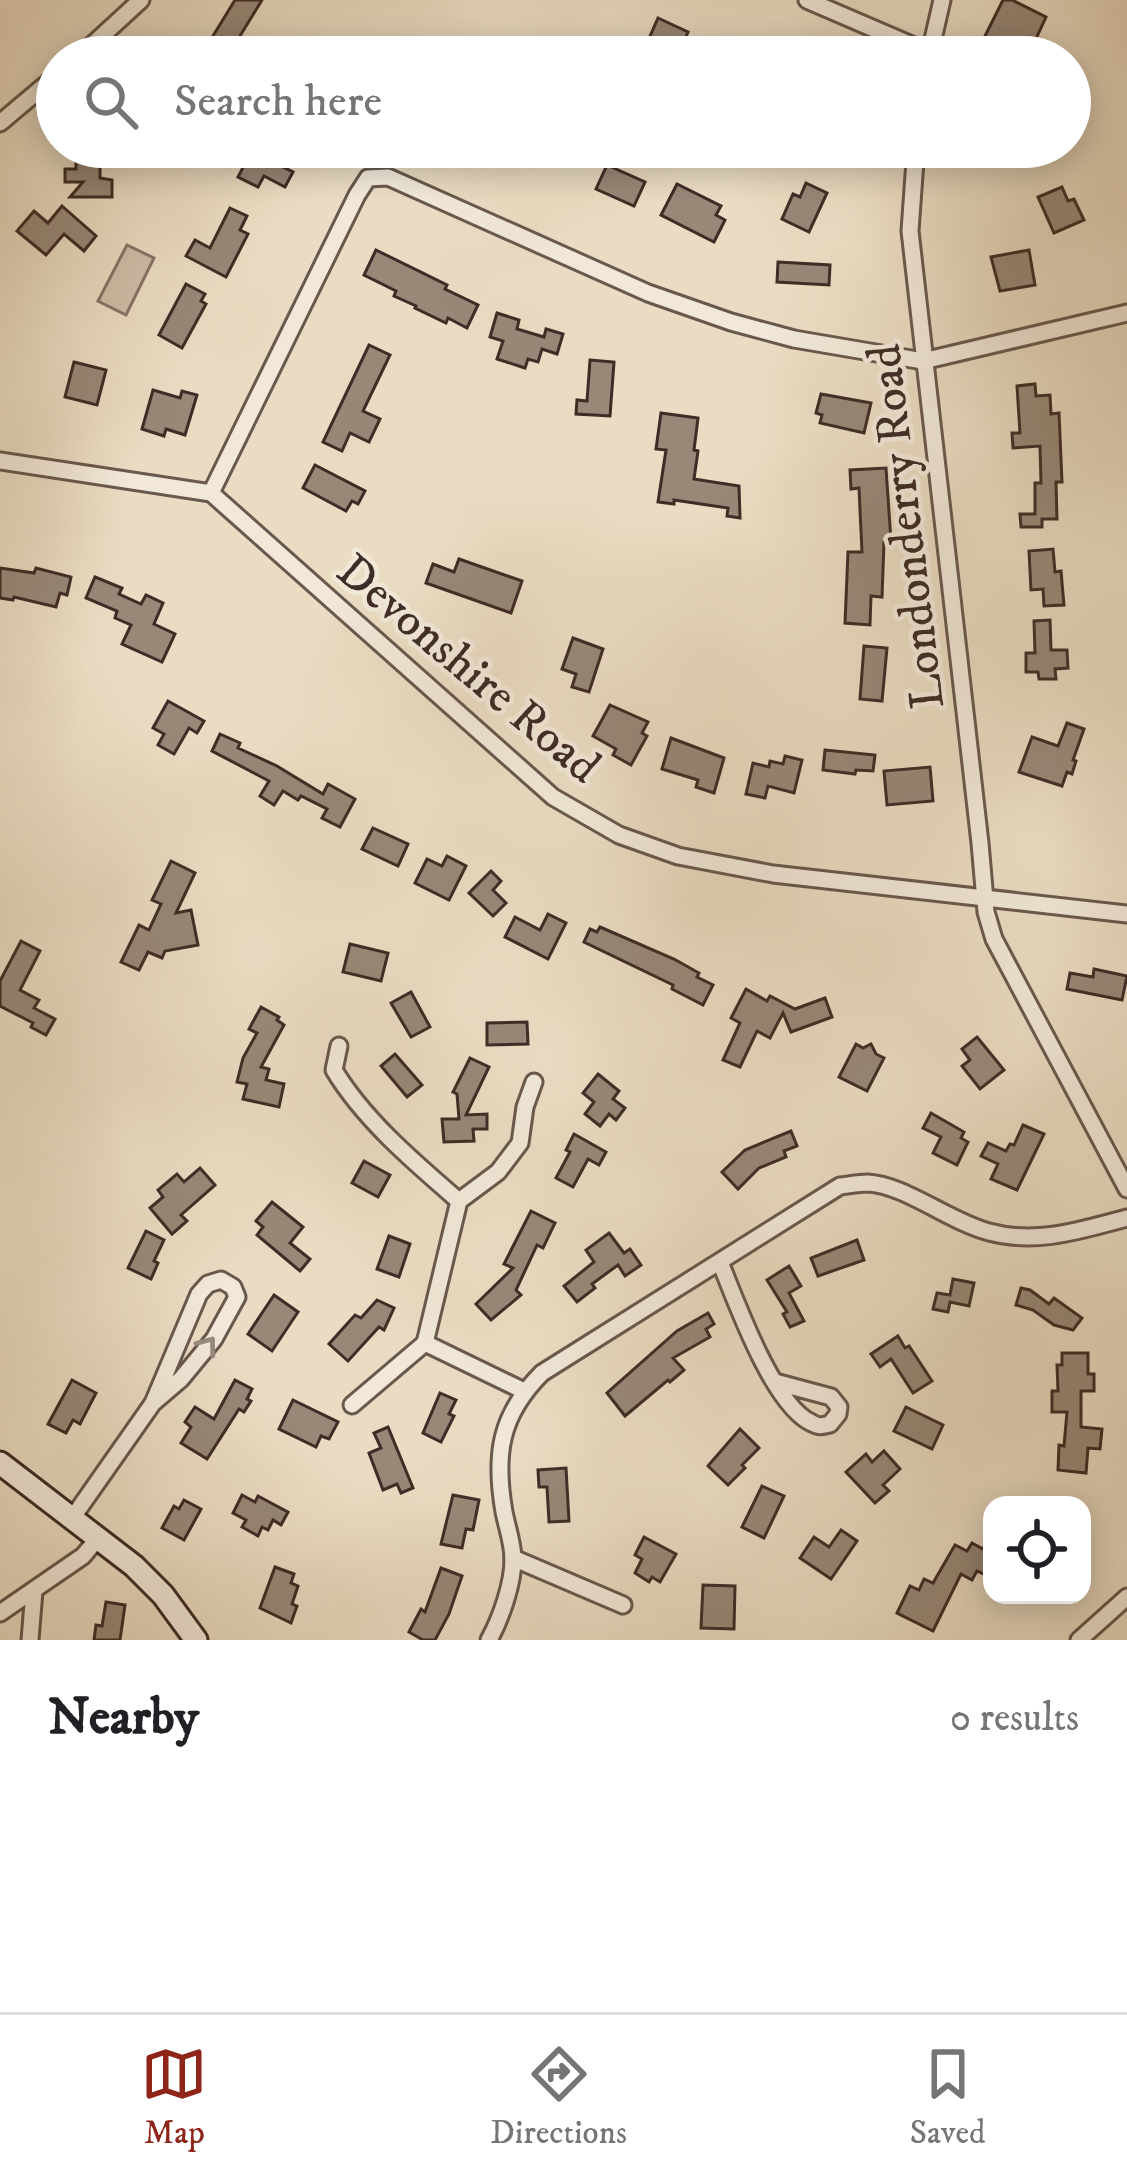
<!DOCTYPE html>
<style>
:root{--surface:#fff;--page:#f2f2f2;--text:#202124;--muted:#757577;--line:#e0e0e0;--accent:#8f2418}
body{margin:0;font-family:"IM FELL DW Pica",serif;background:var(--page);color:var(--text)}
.controls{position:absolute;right:36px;bottom:36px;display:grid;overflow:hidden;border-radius:24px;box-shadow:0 6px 30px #0003}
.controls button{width:108px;height:108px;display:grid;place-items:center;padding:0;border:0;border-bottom:3px solid var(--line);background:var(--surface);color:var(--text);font:60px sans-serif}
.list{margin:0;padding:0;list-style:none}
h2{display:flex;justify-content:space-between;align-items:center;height:156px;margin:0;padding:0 48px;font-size:51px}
h2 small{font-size:39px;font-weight:400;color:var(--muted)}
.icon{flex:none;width:66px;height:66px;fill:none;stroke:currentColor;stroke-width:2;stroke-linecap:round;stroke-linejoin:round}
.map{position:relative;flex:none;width:1127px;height:1640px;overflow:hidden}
.search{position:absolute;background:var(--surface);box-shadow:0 6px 30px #0003;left:36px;right:36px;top:36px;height:132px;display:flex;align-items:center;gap:30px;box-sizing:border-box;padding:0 42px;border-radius:66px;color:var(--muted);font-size:45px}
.sheet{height:372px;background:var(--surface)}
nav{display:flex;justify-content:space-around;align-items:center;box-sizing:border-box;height:168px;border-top:3px solid var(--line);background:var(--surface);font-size:33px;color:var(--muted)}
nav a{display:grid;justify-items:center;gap:6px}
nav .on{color:var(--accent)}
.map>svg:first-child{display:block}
.green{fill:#cdbea8;stroke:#867567;stroke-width:3}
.building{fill:#978878;stroke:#3e2c26;stroke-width:3}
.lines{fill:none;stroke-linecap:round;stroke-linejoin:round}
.minor-casing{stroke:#69584d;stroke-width:21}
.secondary-casing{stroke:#3e2c26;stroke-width:27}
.minor{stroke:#f1e8d8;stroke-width:15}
.secondary{stroke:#f1e8d8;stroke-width:21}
.oneway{stroke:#988a7f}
.labels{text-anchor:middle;stroke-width:9;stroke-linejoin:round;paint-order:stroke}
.street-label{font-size:48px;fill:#3e2c26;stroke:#f1e8d8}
</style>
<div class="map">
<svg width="1127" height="1640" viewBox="0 0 1127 1640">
<rect width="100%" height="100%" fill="#eadcc3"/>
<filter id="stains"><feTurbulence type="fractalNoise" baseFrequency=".00167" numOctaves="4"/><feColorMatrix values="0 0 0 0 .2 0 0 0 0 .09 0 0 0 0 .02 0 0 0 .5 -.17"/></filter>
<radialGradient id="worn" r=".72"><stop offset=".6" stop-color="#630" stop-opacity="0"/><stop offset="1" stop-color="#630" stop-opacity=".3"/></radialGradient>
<polygon class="green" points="127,245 154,258 126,315 98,301"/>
<g class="building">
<polygon points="235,0 262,0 227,57 219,57 205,49"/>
<polygon points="1003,0 1012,0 1046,17 1035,41 1031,39 1023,56 1009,49 1005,57 992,57 978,50"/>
<polygon points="658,18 688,32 677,57 661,57 644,50"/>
<polygon points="76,147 100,147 100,178 112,180 112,197 70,197 83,182 65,182 65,169 76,169"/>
<polygon points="264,147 272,147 285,154 279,165 293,172 285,187 264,176 258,187 238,177 249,156 257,161"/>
<polygon points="607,165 645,182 634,206 596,189"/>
<polygon points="806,183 827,193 809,232 782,219 793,194 800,197"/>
<polygon points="677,184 721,206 716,215 725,220 714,242 661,215"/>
<polygon points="1062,187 1068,201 1074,199 1084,220 1054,233 1038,197"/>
<polygon points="62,206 96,236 84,251 64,234 46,255 17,231 34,211 48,223"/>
<polygon points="230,208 247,216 240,230 248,234 226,277 186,256 195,240 210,248"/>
<polygon points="376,250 447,285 445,289 478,305 467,328 448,318 446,323 415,308 416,306 394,296 396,291 364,275"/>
<polygon points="1029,250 1035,285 1000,291 991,257"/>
<polygon points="778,262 830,265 829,285 777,282"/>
<polygon points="186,284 205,294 201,301 206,304 182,348 159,335"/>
<polygon points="497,313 519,320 517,329 544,337 546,329 563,334 557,354 542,349 538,362 528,359 525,368 497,359 503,341 490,337"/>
<polygon points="369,345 390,355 363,411 380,419 369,442 350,433 342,451 323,442"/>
<polygon points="590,360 614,362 610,416 576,414 577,400 587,401"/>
<polygon points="74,362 106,370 97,405 65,397"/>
<polygon points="1035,384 1036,396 1050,395 1051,414 1059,413 1062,482 1056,482 1057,519 1042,519 1042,527 1021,527 1020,514 1035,514 1035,483 1041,483 1040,446 1013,448 1012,433 1020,433 1017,386"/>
<polygon points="153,390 180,398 182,391 197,395 185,435 166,429 164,436 142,429"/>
<polygon points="821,394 871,403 864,433 820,423 822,415 816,413"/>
<polygon points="661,413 698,418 694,450 698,451 694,479 739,486 740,518 727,516 728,508 674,500 674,504 658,502 666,450 656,449"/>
<polygon points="315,465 365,491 358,504 352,501 346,511 303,488"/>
<polygon points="886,468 891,541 884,542 882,597 871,596 870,625 845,623 848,552 862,552 859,488 851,489 850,470"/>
<polygon points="1053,549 1055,572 1061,571 1064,605 1044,606 1043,589 1031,590 1029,551"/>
<polygon points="459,559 522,581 511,613 426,583 433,564 454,572"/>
<polygon points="0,568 34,573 36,568 71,577 67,595 60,593 56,607 14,597 13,600 0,598"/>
<polygon points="95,577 122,588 119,594 141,604 146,595 163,603 154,624 175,634 162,662 122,644 131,625 115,618 117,611 86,598"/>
<polygon points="1050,620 1051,650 1067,650 1068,668 1055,669 1056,679 1039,679 1038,672 1026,672 1026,653 1035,653 1034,621"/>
<polygon points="573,638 603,649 589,692 572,687 576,674 562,669"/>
<polygon points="864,646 887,648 882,701 860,699"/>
<polygon points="168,701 204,721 197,733 189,728 174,754 158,745 164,734 153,728"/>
<polygon points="610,705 648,722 642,733 647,736 631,765 613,755 616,749 593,736"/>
<polygon points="1067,723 1084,729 1073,760 1076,761 1072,774 1067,772 1062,786 1019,772 1032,737 1058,746"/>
<polygon points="220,734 240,743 238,748 277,766 323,794 328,784 355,799 340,827 322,818 327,809 301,796 298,800 283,791 274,805 260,796 269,781 212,751"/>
<polygon points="671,738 724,758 714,793 696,787 698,780 662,769"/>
<polygon points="825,750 875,755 873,771 856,770 855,774 823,770"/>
<polygon points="785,756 802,760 794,793 768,786 765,798 746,794 753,763 769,767 770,761 783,764"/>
<polygon points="930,767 933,801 887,805 884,771"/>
<polygon points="373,828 408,844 398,866 362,849"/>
<polygon points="447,856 466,866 449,900 415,883 427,859 442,866"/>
<polygon points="171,861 195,873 176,913 191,910 198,945 165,951 162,958 148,952 139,970 121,962 139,925 149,930 161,904 152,900"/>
<polygon points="491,871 501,881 493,890 506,903 493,916 469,893"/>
<polygon points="548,914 566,923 548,959 505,937 515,917 540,930"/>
<polygon points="600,927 674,959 699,973 697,977 713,985 703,1005 672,989 673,985 584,942 590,929 597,932"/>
<polygon points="21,941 40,951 20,990 39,1000 34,1008 55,1019 46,1035 31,1027 33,1023 0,1006 0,981"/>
<polygon points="350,944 388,953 381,981 343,972"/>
<polygon points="1094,969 1127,976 1122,1000 1067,989 1070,973 1093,977"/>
<polygon points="746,989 767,1001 770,996 795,1009 825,998 832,1017 791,1032 783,1013 770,1038 757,1031 740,1067 723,1060 740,1023 731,1018"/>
<polygon points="411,992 430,1027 411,1037 391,1003"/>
<polygon points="261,1007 279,1017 277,1020 284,1025 261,1067 269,1069 266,1080 284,1084 279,1107 243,1099 247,1084 237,1082 243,1058 257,1033 249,1029"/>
<polygon points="527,1022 528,1044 487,1045 487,1023"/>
<polygon points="977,1037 1004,1070 980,1089 962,1066 970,1060 962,1049"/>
<polygon points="856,1044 863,1048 871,1044 876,1054 884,1058 867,1091 839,1077"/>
<polygon points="395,1054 422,1085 407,1097 381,1066"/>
<polygon points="470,1058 489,1067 466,1115 487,1114 487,1129 473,1129 474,1141 444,1142 442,1119 459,1119 457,1094 453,1092"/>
<polygon points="598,1074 619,1091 613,1099 625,1108 616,1120 609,1114 600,1126 585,1114 594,1102 583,1093"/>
<polygon points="931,1113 964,1132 961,1138 968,1142 957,1165 933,1153 941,1137 923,1128"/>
<polygon points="1023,1125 1044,1134 1017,1190 991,1179 998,1164 981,1156 988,1143 1006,1151 1010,1144 1014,1145"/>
<polygon points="791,1131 797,1146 784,1151 786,1157 759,1168 738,1189 722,1172 745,1150"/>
<polygon points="574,1134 606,1152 599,1165 588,1159 573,1187 556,1178 570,1152 566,1150"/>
<polygon points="364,1161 390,1175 378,1197 352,1183"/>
<polygon points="200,1168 215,1185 181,1215 187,1221 172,1234 150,1208 163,1197 158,1190 177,1174 184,1182"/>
<polygon points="272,1202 303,1227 290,1243 310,1259 300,1271 257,1235 263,1227 256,1221"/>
<polygon points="531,1211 555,1223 543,1248 537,1245 516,1290 521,1295 491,1320 476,1304 513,1268 504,1264"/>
<polygon points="146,1231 164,1240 154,1261 158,1263 151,1279 128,1268"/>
<polygon points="609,1233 624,1253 630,1249 641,1265 625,1276 618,1265 592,1284 595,1288 577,1302 564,1286 594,1262 586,1250"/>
<polygon points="389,1236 410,1244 399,1277 377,1269"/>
<polygon points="857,1240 864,1260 818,1276 811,1258"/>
<polygon points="789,1266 801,1286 789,1293 804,1321 790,1327 783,1314 787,1312 767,1280"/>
<polygon points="953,1279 974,1283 969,1306 950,1302 948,1312 933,1309 937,1293 950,1295"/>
<polygon points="1021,1288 1030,1290 1049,1304 1054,1298 1082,1318 1073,1330 1054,1325 1033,1310 1016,1305"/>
<polygon points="274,1295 298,1312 272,1351 248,1334"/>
<polygon points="377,1300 394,1308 384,1330 379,1327 348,1361 329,1344 355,1315 361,1318"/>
<polygon points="708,1313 714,1324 706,1329 710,1337 673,1358 684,1370 670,1382 668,1380 625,1416 607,1393 677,1331"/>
<polygon points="898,1336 905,1348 909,1346 932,1381 913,1393 891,1359 880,1367 871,1354"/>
<polygon points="1062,1353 1088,1353 1088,1374 1094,1374 1094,1391 1081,1391 1081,1427 1102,1429 1100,1449 1088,1448 1086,1473 1058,1470 1059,1445 1064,1446 1067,1412 1052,1412 1052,1391 1058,1391 1057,1365 1062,1365"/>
<polygon points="72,1380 96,1393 80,1424 73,1420 66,1433 48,1424"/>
<polygon points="235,1380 252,1389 247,1399 251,1401 244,1412 239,1409 207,1459 181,1443 191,1427 185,1422 195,1407 214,1419"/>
<polygon points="440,1393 456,1400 449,1414 454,1416 441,1442 423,1433"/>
<polygon points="293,1400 338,1422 329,1439 321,1436 316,1447 279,1429"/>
<polygon points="906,1407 943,1425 932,1449 894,1431"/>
<polygon points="388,1427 413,1488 401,1493 397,1484 383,1490 369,1453 381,1448 374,1433"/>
<polygon points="740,1429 759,1448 742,1465 745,1468 728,1485 708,1466"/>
<polygon points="884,1451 900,1469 883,1485 889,1491 875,1503 846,1472 866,1454 872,1462"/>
<polygon points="566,1468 569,1521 549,1522 547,1487 539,1487 538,1470"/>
<polygon points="762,1486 784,1496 764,1538 742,1527"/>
<polygon points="242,1495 255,1502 258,1496 288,1512 281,1525 273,1520 268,1530 262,1527 258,1536 242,1527 246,1520 233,1513"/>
<polygon points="453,1495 479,1500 473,1530 466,1529 462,1548 441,1544"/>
<polygon points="184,1500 201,1509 184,1540 162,1528 174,1506 179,1509"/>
<polygon points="841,1530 857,1541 831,1579 800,1558 814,1537 829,1547"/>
<polygon points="644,1537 676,1554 660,1582 652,1577 649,1582 635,1573 642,1559 635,1555"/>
<polygon points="972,1543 992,1554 992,1578 977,1571 972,1580 961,1574 933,1631 897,1613 910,1586 919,1590 924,1579 933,1583 955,1545 967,1551"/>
<polygon points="275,1567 294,1574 291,1583 298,1586 292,1604 297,1606 291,1623 260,1608"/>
<polygon points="441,1568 462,1576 449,1614 435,1640 423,1640 409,1632 421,1609 425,1612"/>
<polygon points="703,1585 735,1586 734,1629 701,1628"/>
<polygon points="106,1602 125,1605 120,1640 94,1640 96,1625 102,1626"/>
</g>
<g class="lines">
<g class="minor-casing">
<g id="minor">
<polyline points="807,0 930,53"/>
<polyline points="79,57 141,0"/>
<polyline points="929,57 942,0"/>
<polyline points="0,123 57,75"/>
<polyline points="916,147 910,231 980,843 986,912 994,939 1127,1189"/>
<polyline points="0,461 211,493 553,797 619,835 678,856 773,874 1127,914"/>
<polyline points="211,493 357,195 368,178 388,177 648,293 731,322 794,339 923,361 1127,313"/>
<path d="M339,1046L334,1070C364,1120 415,1163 459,1201"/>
<path d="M720,1262C736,1301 773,1406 812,1423C819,1427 821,1426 830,1424L838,1414L839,1407L831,1397L775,1382"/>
<polyline points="425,1343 459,1201 498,1172 520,1143 525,1107 534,1082"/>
<polyline points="425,1343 524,1391"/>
<polyline points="352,1405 425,1343"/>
<polyline points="73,1517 153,1403 181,1379 214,1339 237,1297 233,1287 221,1280 208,1284 199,1294 153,1403"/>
<polyline points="513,1558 623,1605"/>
<polyline points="0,1613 83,1556 99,1537"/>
<polyline points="30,1640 34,1591"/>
<path d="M489,1640C501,1618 513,1584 513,1559C513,1544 507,1527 504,1512C494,1454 500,1415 542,1373L840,1186C849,1185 859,1183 868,1183C905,1185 950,1222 989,1232C1037,1245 1081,1230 1127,1218"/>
<polyline points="1079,1640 1127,1597"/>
</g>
</g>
<g class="secondary-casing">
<polyline id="secondary" points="0,1463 134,1566 163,1595 196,1640"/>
</g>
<use href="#minor" class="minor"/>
<use href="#secondary" class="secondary"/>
</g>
<defs><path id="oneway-chevron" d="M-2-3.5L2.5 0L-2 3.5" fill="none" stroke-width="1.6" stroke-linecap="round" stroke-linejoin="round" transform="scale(3)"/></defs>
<use class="oneway" href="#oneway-chevron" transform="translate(208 1345) rotate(-53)"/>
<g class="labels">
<g class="street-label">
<text transform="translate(904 527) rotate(-97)" y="17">Londonderry Road</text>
<text transform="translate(470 667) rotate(40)" y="17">Devonshire Road</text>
</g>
</g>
<rect width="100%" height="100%" filter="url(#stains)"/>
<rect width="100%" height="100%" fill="url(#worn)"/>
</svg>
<div class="controls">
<button><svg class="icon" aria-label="locate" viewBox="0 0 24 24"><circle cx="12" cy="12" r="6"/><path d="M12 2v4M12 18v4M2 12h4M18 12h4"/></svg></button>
</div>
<div class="search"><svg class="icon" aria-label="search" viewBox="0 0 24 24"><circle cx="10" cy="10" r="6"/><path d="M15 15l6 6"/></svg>Search here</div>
</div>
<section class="sheet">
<h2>Nearby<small>0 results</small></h2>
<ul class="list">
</ul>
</section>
<nav>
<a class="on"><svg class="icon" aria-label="map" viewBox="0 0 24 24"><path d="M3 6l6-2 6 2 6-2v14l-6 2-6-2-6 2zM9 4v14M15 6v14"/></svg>Map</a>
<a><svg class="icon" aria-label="directions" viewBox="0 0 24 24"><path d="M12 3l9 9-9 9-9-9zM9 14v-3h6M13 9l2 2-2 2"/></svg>Directions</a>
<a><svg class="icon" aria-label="saved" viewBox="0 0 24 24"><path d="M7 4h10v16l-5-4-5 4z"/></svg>Saved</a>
</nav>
